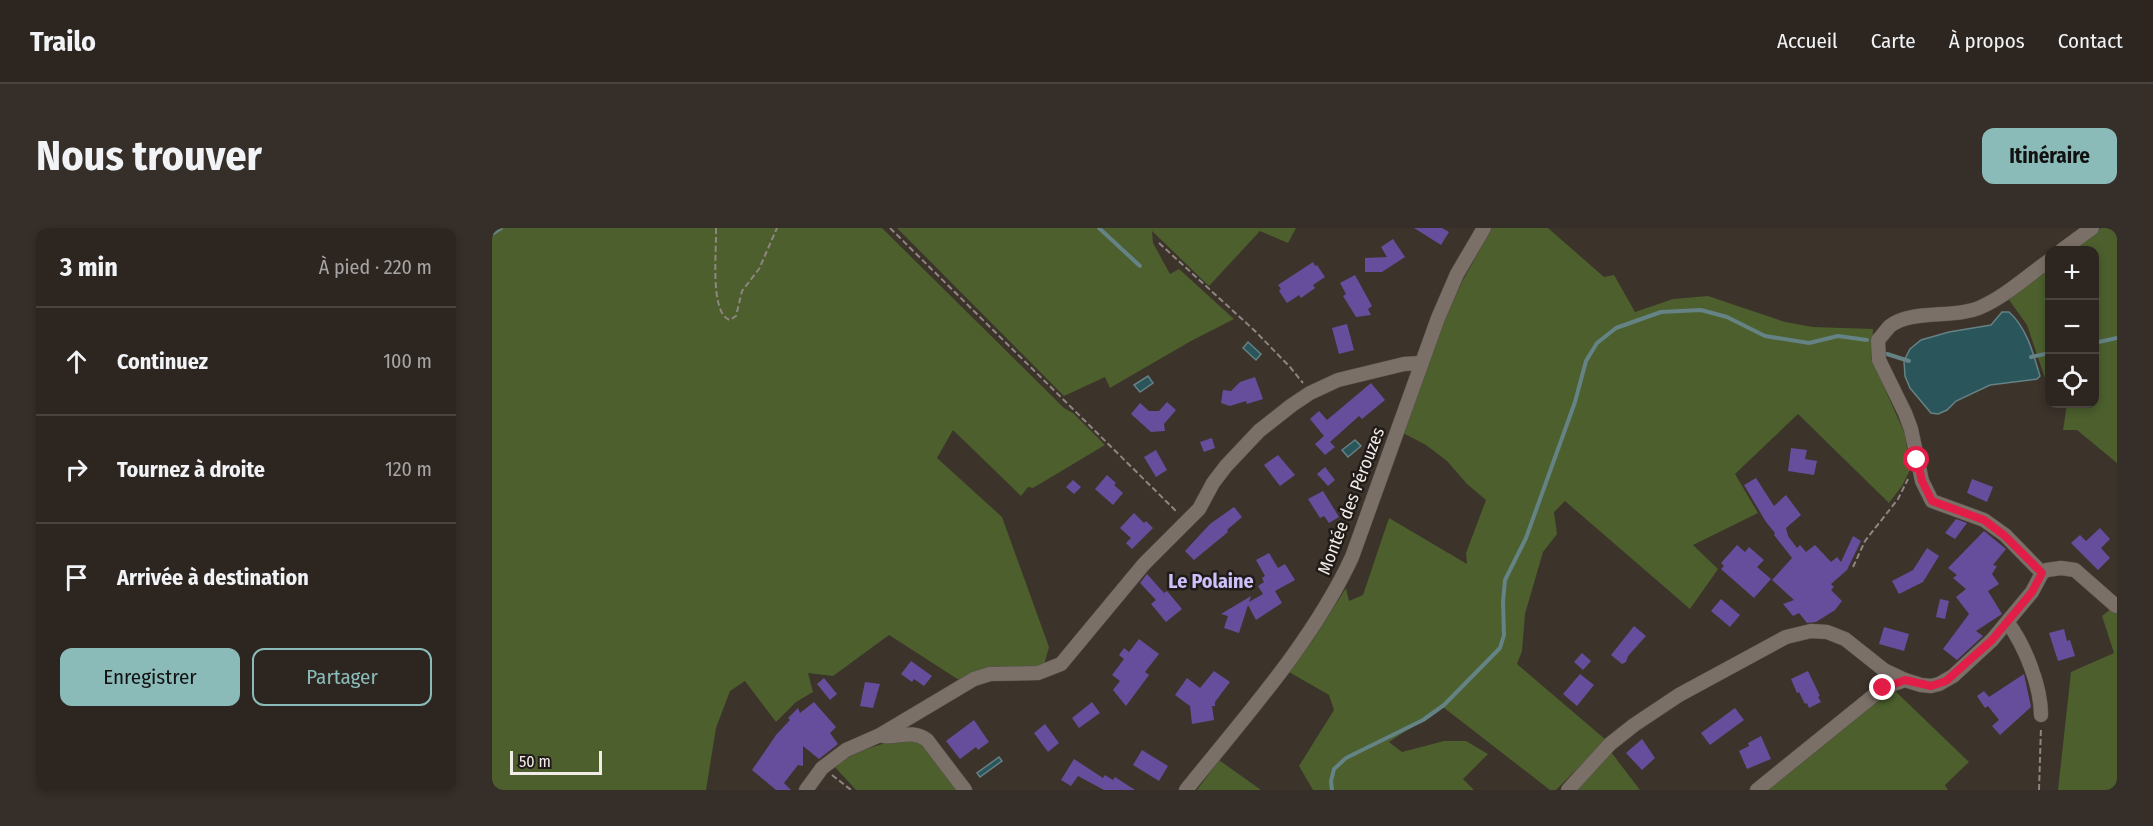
<!DOCTYPE html>
<html lang="fr">
<meta charset="utf-8">
<style>
:root{--surface:#2d2620;--page:#352e29;--text:#f1f3f6;--muted:#a7a5a5;--line:#48433e;--accent:#8bbbb9}
body{margin:0;font-family:"Fira Sans Condensed",sans-serif;background:var(--page);color:var(--text)}
.controls{position:absolute;right:18px;top:18px;display:grid;overflow:hidden;border-radius:12px;box-shadow:0 3px 9px #0003}
.controls button{width:54px;height:54px;display:grid;place-items:center;padding:0;border:0;border-bottom:2px solid var(--line);background:var(--surface);color:var(--text);font:30px sans-serif}
.scale{position:absolute;left:18px;bottom:15px;width:92px;box-sizing:border-box;padding-left:6px;border:3px solid #f2ece8;border-top:0;font-size:16px;line-height:21px;white-space:nowrap;color:#f2ece8;-webkit-text-stroke:4px #201b18;paint-order:stroke}
.stop{position:absolute;width:18px;height:18px;margin:-14px;border:4px solid #e11d48;border-radius:50%;background:#fff}
.stop.end{background:#e11d48;border-color:#fff;box-shadow:0 2px 6px #0008}
.list{margin:0;padding:0;list-style:none}
h2{display:flex;justify-content:space-between;align-items:center;height:78px;margin:0;padding:0 24px;font-size:26px}
h2 small{font-size:20px;font-weight:400;color:var(--muted)}
.list li{display:grid;grid-template-columns:39px 1fr auto;gap:18px;align-items:center;box-sizing:border-box;height:108px;padding:0 24px;border-top:2px solid var(--line)}
.list b{display:block;font-size:22px;white-space:nowrap}
.list em{font-size:20px;font-style:normal;color:var(--muted)}
.actions{display:flex;gap:12px;padding:18px 24px}
.actions a{flex:1;padding:14px 0;border:2px solid var(--accent);border-radius:12px;text-align:center;font-size:21px;color:var(--accent)}
.actions .main{background:var(--accent);color:#111}
.icon{flex:none;width:33px;height:33px;fill:none;stroke:currentColor;stroke-width:2;stroke-linecap:round;stroke-linejoin:round}
.map{position:relative;flex:none;width:1625px;height:562px;overflow:hidden;border-radius:12px}
header{display:flex;align-items:center;gap:36px;box-sizing:border-box;height:84px;padding:0 30px;background:var(--surface);border-bottom:2px solid var(--line)}
header strong{font-size:28px}
nav{display:flex;gap:33px;margin-inline-start:auto;font-size:21px}
.intro{display:flex;align-items:center;justify-content:space-between;box-sizing:border-box;height:144px;padding:0 36px}
h1{margin:0;font-size:42px}
.button{padding:15px 27px;border-radius:12px;background:var(--accent);color:#111;font-size:21px;font-weight:700}
main{display:flex;gap:36px;padding:0 36px}
aside{flex:1;background:var(--surface);border-radius:12px;box-shadow:0 3px 9px #0003}
.map>svg:first-child{display:block}
.green{fill:#4c5f2d}
.water{fill:#29555b;stroke:#658285;stroke-width:1.5}
.lines{fill:none;stroke-linecap:round;stroke-linejoin:round}
.stream{stroke:#658285;stroke-width:4}
.building{fill:#674e9d}
.street-casing{stroke:#59514b;stroke-width:15}
.path{stroke:#8e8680;stroke-width:2;stroke-dasharray:6 3;stroke-linecap:butt}
.street{stroke:#7a7067;stroke-width:14}
.route{stroke:#e11d48;stroke-width:8}
.labels{text-anchor:middle;stroke-width:5;stroke-linejoin:round;paint-order:stroke}
.street-label{font-size:18px;fill:#f2ece8;stroke:#201b18}
.neighbourhood-label{font-size:20px;font-weight:bold;fill:#ccc1fa;stroke:#201b18}
</style>
<header>
<strong>Trailo</strong>
<nav><a>Accueil</a><a>Carte</a><a>À propos</a><a>Contact</a></nav>
</header>
<div class="intro"><h1>Nous trouver</h1><a class="button">Itinéraire</a></div>
<main>
<aside>
<h2>3 min<small>À pied · 220 m</small></h2>
<ul class="list">
<li><svg class="icon" aria-label="ahead" viewBox="0 0 24 24"><path d="M12 20V5M6 11l6-6 6 6"/></svg><div><b>Continuez</b></div><em>100 m</em></li>
<li><svg class="icon" aria-label="right" viewBox="0 0 24 24"><path d="M7 20v-9h11M14 6l5 5-5 5"/></svg><div><b>Tournez à droite</b></div><em>120 m</em></li>
<li><svg class="icon" aria-label="arrive" viewBox="0 0 24 24"><path d="M6 21V4h12l-3 4 3 4H6"/></svg><div><b>Arrivée à destination</b></div></li>
</ul>
<div class="actions"><a class="main">Enregistrer</a><a>Partager</a></div>
</aside>
<div class="map">
<svg width="1625" height="562" viewBox="0 0 1625 562">
<rect width="100%" height="100%" fill="#3c332b"/>
<g class="green">
<path d="M0,0H390L572,180L581,185L613,217L541,260L536,259L529,268L461,202L445,230L510,289L557,419L552,437C541,441 539,439 528,439C503,439 488,439 467,452L397,407L341,448L316,445L321,464L304,474L284,494L253,453L238,463L224,500L214,562H0Z"/>
<polygon points="405,0 804,0 796,15 768,3 717,58 660,3 661,15 678,46 687,41 742,91 699,113 623,157 618,160 613,149 572,168"/>
<polygon points="1000,0 1056,0 1112,49 1122,47 1143,84 1181,71 1216,68 1293,94 1321,99 1381,101 1379,130 1413,206 1418,242 1410,258 1397,275 1306,186 1243,246 1266,285 1201,317 1226,341 1198,381 1073,273 1062,284 1065,306 1051,324 1033,386 1030,423 1025,436 1114,512 1064,562 1058,562 951,479 897,514 910,524 952,513 974,513 996,526 971,551 982,562 821,562 807,538 842,482 837,467 797,444 821,412 854,360 857,373 871,367 897,290 975,336 974,325 994,272 975,256 955,233 934,217 909,204 945,106 971,52"/>
<polygon points="1609,0 1625,0 1625,235 1585,202 1571,202 1575,176 1602,176 1602,22 1579,22"/>
<polygon points="1557,38 1557,162 1535,97 1515,69"/>
<polygon points="1620,380 1625,381 1625,562 1566,562 1579,444 1622,425 1610,388"/>
<polygon points="1400,460 1477,534 1453,557 1456,562 1270,562"/>
<path d="M417,510L426,513L434,519L467,562H364L342,538C365,522 390,515 417,510Z"/>
<polygon points="1119,524 1148,562 1081,562"/>
<polygon points="727,532 769,562 705,562"/>
</g>
<g class="water">
<path d="M1510,84H1517C1535,100 1541,125 1548,148L1545,151L1498,157L1464,173L1455,182L1446,186L1439,185L1418,160L1413,148L1412,133L1418,121L1429,112L1457,104L1499,97Z"/>
<polygon points="756,114 769,126 764,132 751,120"/>
<polygon points="656,148 661,155 648,164 642,157"/>
<polygon points="863,212 869,218 856,229 850,222"/>
<polygon points="507,529 510,533 488,549 485,545"/>
</g>
<g class="lines">
<g class="stream">
<polyline points="607,0 648,38"/>
<polyline points="0,6 9,0"/>
<polyline points="1602,115 1625,110"/>
<polyline points="1395,126 1417,133"/>
<polyline points="1539,129 1558,125"/>
<polyline points="840,562 839,553 842,541 854,530 931,492 952,477 1008,420 1012,407 1011,374 1013,352 1034,310 1083,174 1094,133 1105,115 1124,100 1169,84 1209,82 1235,89 1273,108 1317,115 1346,108 1375,112"/>
</g>
</g>
<g class="building">
<polygon points="922,0 950,0 957,4 949,17"/>
<polygon points="901,11 913,29 890,44 873,44 873,30 895,29 889,19"/>
<polygon points="821,34 823,38 825,37 833,49 821,57 823,60 809,70 807,67 795,75 787,63 789,61 786,57"/>
<polygon points="863,47 880,78 876,81 879,87 864,89 851,68 854,66 848,55"/>
<polygon points="855,96 862,122 847,126 840,100"/>
<polygon points="763,149 771,171 755,176 754,173 738,178 729,175 731,162 739,163 748,154"/>
<polygon points="879,155 893,172 870,191 867,188 838,214 843,219 833,227 823,216 832,208 818,191 827,183 835,192"/>
<polygon points="675,174 684,182 672,196 673,203 659,204 639,186 648,175 657,183 667,183"/>
<polygon points="720,210 723,220 712,224 708,214"/>
<polygon points="1299,220 1315,222 1313,231 1325,233 1322,247 1296,243"/>
<polygon points="664,222 675,242 664,249 652,229"/>
<polygon points="786,227 803,247 788,258 772,237"/>
<polygon points="833,239 843,252 836,258 825,246"/>
<polygon points="615,247 624,255 622,257 631,265 621,277 603,261"/>
<polygon points="1264,250 1282,278 1294,267 1309,287 1294,300 1296,308 1305,320 1308,317 1314,324 1323,317 1339,334 1345,329 1349,334 1361,308 1369,313 1355,342 1339,356 1342,359 1339,362 1350,373 1343,382 1324,394 1315,395 1307,385 1301,388 1291,376 1302,372 1280,352 1300,330 1282,307 1283,305 1274,294 1252,257"/>
<polygon points="1480,251 1501,259 1495,274 1475,265"/>
<polygon points="581,252 589,259 582,266 574,259"/>
<polygon points="831,263 847,289 837,295 832,288 828,290 816,271"/>
<polygon points="742,279 750,289 735,302 736,304 702,332 693,323 718,296"/>
<polygon points="642,285 652,295 654,293 661,300 640,321 634,315 639,310 628,300"/>
<polygon points="1464,291 1475,295 1463,311 1453,305"/>
<polygon points="1608,300 1618,311 1609,320 1618,330 1606,342 1579,315 1588,307 1594,313"/>
<polygon points="1492,303 1514,321 1501,337 1505,338 1500,346 1507,356 1496,363 1510,386 1484,403 1491,408 1465,432 1451,421 1477,386 1464,369 1474,361 1461,350 1465,347 1456,340"/>
<polygon points="1245,317 1253,324 1257,319 1272,332 1265,339 1279,351 1262,370 1229,341 1232,338 1229,335"/>
<polygon points="1435,320 1447,328 1431,354 1407,366 1400,353 1421,342"/>
<polygon points="777,325 786,340 793,336 803,352 783,363 790,375 764,392 756,377 747,405 732,400 736,388 729,386 759,368 757,374 771,366 766,358 772,354 770,350 773,348 764,332"/>
<polygon points="655,346 672,365 675,363 690,381 674,394 659,376 664,372 648,355"/>
<polygon points="1229,371 1248,387 1238,399 1219,383"/>
<polygon points="1448,371 1457,373 1453,391 1444,389"/>
<polygon points="1142,398 1154,408 1136,428 1134,434 1130,436 1119,427"/>
<polygon points="1392,399 1417,406 1412,423 1387,416"/>
<polygon points="1572,401 1575,413 1578,412 1583,428 1566,433 1557,405"/>
<polygon points="647,411 667,426 653,444 657,447 634,478 621,462 628,453 620,447 632,431 627,427 632,420 637,424"/>
<polygon points="1090,425 1099,433 1091,442 1082,434"/>
<polygon points="419,433 440,448 432,458 422,451 420,454 409,446"/>
<polygon points="722,443 738,454 723,474 723,478 720,478 722,492 700,496 698,478 683,467 695,450 708,460"/>
<polygon points="1316,443 1328,468 1326,469 1329,474 1317,480 1315,475 1313,476 1307,464 1305,465 1299,451"/>
<polygon points="1088,446 1102,457 1085,478 1071,466"/>
<polygon points="1532,446 1539,479 1508,507 1500,498 1507,492 1496,478 1493,480 1485,468 1492,463 1497,469"/>
<polygon points="332,450 345,466 338,472 325,456"/>
<polygon points="373,454 388,456 381,480 368,478"/>
<polygon points="322,474 344,499 338,505 346,516 327,531 311,518 311,538 306,537 292,555 299,562 284,562 260,542 284,507 298,492 296,490 306,480 308,485"/>
<polygon points="600,474 608,485 587,500 580,490"/>
<polygon points="1243,480 1252,492 1218,517 1209,505"/>
<polygon points="482,492 497,514 486,522 484,519 468,531 454,513"/>
<polygon points="553,496 567,515 556,524 542,505"/>
<polygon points="1269,508 1279,531 1255,541 1247,523 1257,518 1256,515"/>
<polygon points="1150,511 1163,530 1150,542 1134,525"/>
<polygon points="650,522 676,538 667,553 641,537"/>
<polygon points="582,531 611,550 613,547 621,552 623,549 643,562 612,562 586,548 579,558 569,552"/>
</g>
<g class="lines">
<g class="street-casing">
<g id="street">
<polyline points="1570,22 1600,0"/>
<path d="M1550,345L1513,307L1492,292L1440,273L1430,253L1419,201L1413,185L1387,132L1386,112C1390,108 1394,102 1398,98C1419,81 1463,91 1489,79C1514,68 1535,48 1558,32"/>
<path d="M1516,395C1533,418 1549,458 1549,487"/>
<path d="M391,508C407,510 419,501 435,512L473,562"/>
<polyline points="314,562 330,540 354,522 388,507 482,451 498,446 546,445 569,436 652,336 707,281 721,255 734,238 767,203 800,177 818,165 846,152 912,136 929,135"/>
<path d="M694,562C753,488 820,415 860,329L946,90L965,46L992,0"/>
<polyline points="1076,562 1118,516 1142,497 1187,467 1294,409 1319,403 1335,404 1353,411 1392,442 1413,452 1429,457 1439,458 1447,456 1461,448 1500,412 1540,364 1550,345 1555,342 1569,340 1583,342 1624,378"/>
<polyline points="1265,562 1391,460 1413,452"/>
</g>
</g>
<g class="path">
<path d="M224,0C225,19 217,86 238,92L244,88L250,63L267,41L285,0"/>
<polyline points="398,0 686,285"/>
<polyline points="667,15 763,103 798,139 811,155"/>
<polyline points="1361,339 1373,313 1406,271 1416,251"/>
<polyline points="340,547 359,562"/>
<polyline points="1547,562 1549,499"/>
</g>
<use href="#street" class="street"/>
</g>
<g class="lines">
<polyline class="route" points="1391,460 1413,452 1439,458 1454,453 1500,412 1540,364 1550,345 1513,308 1492,292 1440,273 1430,253 1425,232"/>
</g>
<g class="labels">
<g class="street-label">
<text transform="translate(859 273) rotate(-69)" y="6">Montée des Pérouzes</text>
</g>
<g class="neighbourhood-label">
<text x="719" y="360">Le Polaine</text>
</g>
</g>
</svg>
<div class="controls">
<button>+</button>
<button>−</button>
<button><svg class="icon" aria-label="locate" viewBox="0 0 24 24"><circle cx="12" cy="12" r="6"/><path d="M12 2v4M12 18v4M2 12h4M18 12h4"/></svg></button>
</div>
<div class="scale">50 m</div>
<div class="stop" style="left:1425px;top:232px"></div>
<div class="stop end" style="left:1391px;top:460px"></div>
</div>
</main>
